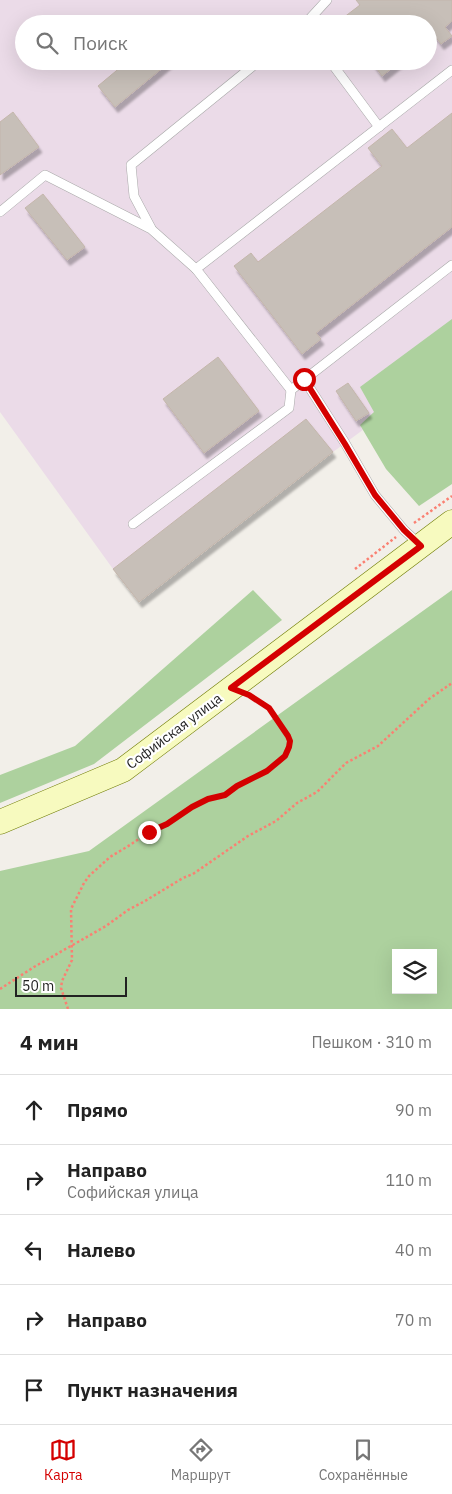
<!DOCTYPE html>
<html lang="ru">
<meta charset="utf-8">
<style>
:root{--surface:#fff;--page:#f6f6f6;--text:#222;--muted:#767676;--line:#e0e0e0;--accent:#d40000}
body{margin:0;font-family:"IBM Plex Sans",sans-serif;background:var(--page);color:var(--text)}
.controls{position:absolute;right:15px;bottom:15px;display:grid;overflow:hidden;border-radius:0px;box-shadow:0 5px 20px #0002}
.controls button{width:45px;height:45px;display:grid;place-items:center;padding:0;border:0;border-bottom:1px solid var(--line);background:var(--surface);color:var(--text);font:25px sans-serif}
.scale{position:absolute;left:15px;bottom:12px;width:112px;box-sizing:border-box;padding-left:5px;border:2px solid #222;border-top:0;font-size:14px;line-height:18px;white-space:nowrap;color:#222;-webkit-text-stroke:4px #fff;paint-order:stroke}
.stop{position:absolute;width:15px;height:15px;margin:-11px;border:4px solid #d40000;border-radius:50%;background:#fff}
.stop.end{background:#d40000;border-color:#fff;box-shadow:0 1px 5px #0008}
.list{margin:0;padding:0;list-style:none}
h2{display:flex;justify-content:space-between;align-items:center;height:65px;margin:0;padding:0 20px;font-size:21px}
h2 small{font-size:16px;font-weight:400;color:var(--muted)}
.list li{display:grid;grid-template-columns:32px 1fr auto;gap:15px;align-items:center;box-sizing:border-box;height:70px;padding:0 20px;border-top:1px solid var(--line)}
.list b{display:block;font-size:19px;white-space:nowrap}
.list p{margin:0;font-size:16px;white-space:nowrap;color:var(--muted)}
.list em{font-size:16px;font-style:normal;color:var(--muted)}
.icon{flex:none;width:28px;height:28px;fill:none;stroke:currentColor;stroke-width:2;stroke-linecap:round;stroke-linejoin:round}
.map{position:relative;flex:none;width:452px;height:1009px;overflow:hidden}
.search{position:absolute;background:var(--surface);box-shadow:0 5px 20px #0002;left:15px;right:15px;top:15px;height:55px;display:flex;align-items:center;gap:12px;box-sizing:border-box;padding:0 18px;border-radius:28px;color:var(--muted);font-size:19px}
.sheet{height:415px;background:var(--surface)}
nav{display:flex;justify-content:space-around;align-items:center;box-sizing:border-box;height:70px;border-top:1px solid var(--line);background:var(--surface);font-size:14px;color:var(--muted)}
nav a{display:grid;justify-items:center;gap:2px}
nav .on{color:var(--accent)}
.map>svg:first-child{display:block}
.industrial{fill:#ebdbe8;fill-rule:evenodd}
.forest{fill:#add19e;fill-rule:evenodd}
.building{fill:#c7bfb8;stroke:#c4b6ab;filter:url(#shadow)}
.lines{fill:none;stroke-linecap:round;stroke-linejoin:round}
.lane-casing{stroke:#a9a9a9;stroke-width:10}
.secondary-casing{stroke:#707d05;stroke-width:25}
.path{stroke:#fa8072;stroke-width:2.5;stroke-dasharray:2.5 2.5;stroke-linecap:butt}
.lane{stroke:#fff;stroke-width:9}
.secondary{stroke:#f7fabf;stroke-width:24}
.route{stroke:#d40000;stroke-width:6}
.labels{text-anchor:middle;stroke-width:4.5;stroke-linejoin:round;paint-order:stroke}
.street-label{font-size:14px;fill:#222;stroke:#fff}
</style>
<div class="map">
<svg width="452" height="1009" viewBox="0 0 452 1009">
<defs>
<filter id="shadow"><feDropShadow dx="3" dy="5.5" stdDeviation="1" flood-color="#0004"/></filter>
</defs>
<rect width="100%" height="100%" fill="#f2efe9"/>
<path class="industrial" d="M0,0H452V364L333,452L139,602L113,569L0,412ZM24,24H428V61H24Z"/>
<g class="forest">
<polygon points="452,319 452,484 419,506 386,469 360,425 374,412 360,387"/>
<polygon points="253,590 282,620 94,764 0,803 0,775 75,746"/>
<path d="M452,590V1009H0V871L89,851ZM396,953H433V990H396Z"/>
</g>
<g class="building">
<polygon points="356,0 452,0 452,21 445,27 452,36 441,44 434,35 428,40 428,24 341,24 339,21 360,5"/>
<polygon points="128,61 171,61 115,107 98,86"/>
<polygon points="371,61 401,61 382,76"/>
<polygon points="13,112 39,147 0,175 0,122"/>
<polygon points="452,113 452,227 316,333 321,339 302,354 234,266 251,253 258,262 382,166 368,148 392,129 407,148"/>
<polygon points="43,194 85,247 67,260 25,208"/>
<polygon points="218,357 259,411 204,453 163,399"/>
<polygon points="348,383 369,413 356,421 336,391"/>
<polygon points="306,419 333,452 139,602 113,569"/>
</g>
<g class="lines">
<g class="lane-casing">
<g id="lane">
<polyline points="305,24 327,0"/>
<polyline points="330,61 379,127"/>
<polyline points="452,70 196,269 291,390 452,265"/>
<polyline points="0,212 45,175 151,229 196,269"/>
<polyline points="151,228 134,196 131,165 259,61"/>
<polyline points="304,379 345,443 375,495 404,530 419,544"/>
<polyline points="133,524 289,408 291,390"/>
</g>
</g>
<g class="secondary-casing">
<polyline id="secondary" points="0,822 123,770 452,522"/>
</g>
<g class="path">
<polyline points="414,523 452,496"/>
<polyline points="355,569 396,537"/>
<polyline points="0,989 34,967 106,926 128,910 145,901 183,878 193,874 248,836 276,821 297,803 317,792 346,763 378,746 429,699 452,683"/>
<polyline points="68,1009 61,988 62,981 72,960 71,909 84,883 89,876 110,857 130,845 149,832 167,825 192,807 208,799 225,795 237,786 267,771 285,756 289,747 288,736 269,708 252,697"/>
</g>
<use href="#lane" class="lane"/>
<use href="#secondary" class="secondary"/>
</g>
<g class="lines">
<polyline class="route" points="149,832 167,824 192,807 208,799 225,795 237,786 267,771 285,756 289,747 290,741 288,736 269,708 249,695 231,688 421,546 404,530 375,495 345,444 304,379"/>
</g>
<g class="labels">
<g class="street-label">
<text transform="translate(174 731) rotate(-37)" y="5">Софийская улица</text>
</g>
</g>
</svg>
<div class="controls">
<button><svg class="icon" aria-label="layers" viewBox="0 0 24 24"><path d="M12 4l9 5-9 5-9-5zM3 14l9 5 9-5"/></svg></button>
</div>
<div class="scale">50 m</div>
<div class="stop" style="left:304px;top:379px"></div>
<div class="stop end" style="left:149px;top:832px"></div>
<div class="search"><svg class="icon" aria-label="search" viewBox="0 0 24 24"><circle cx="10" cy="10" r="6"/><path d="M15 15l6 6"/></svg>Поиск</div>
</div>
<section class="sheet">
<h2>4 мин<small>Пешком · 310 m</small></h2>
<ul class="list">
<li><svg class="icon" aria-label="ahead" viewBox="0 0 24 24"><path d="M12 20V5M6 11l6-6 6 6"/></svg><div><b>Прямо</b></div><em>90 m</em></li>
<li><svg class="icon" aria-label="right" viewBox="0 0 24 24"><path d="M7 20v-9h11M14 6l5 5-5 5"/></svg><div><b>Направо</b><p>Софийская улица</p></div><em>110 m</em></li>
<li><svg class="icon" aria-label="left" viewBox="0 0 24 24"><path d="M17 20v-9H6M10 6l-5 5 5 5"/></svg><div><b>Налево</b></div><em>40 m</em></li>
<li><svg class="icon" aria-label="right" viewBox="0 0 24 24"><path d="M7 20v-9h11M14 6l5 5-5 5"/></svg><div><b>Направо</b></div><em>70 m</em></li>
<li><svg class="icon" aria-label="arrive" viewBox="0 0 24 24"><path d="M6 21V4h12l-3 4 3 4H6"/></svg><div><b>Пункт назначения</b></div></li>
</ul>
</section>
<nav>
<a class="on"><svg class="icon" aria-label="map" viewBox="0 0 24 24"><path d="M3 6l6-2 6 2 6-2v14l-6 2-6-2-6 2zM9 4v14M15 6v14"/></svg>Карта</a>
<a><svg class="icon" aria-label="directions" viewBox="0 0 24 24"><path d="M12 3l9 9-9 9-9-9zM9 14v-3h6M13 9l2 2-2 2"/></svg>Маршрут</a>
<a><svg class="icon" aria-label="saved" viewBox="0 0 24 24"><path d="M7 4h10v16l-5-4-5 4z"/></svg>Сохранённые</a>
</nav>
